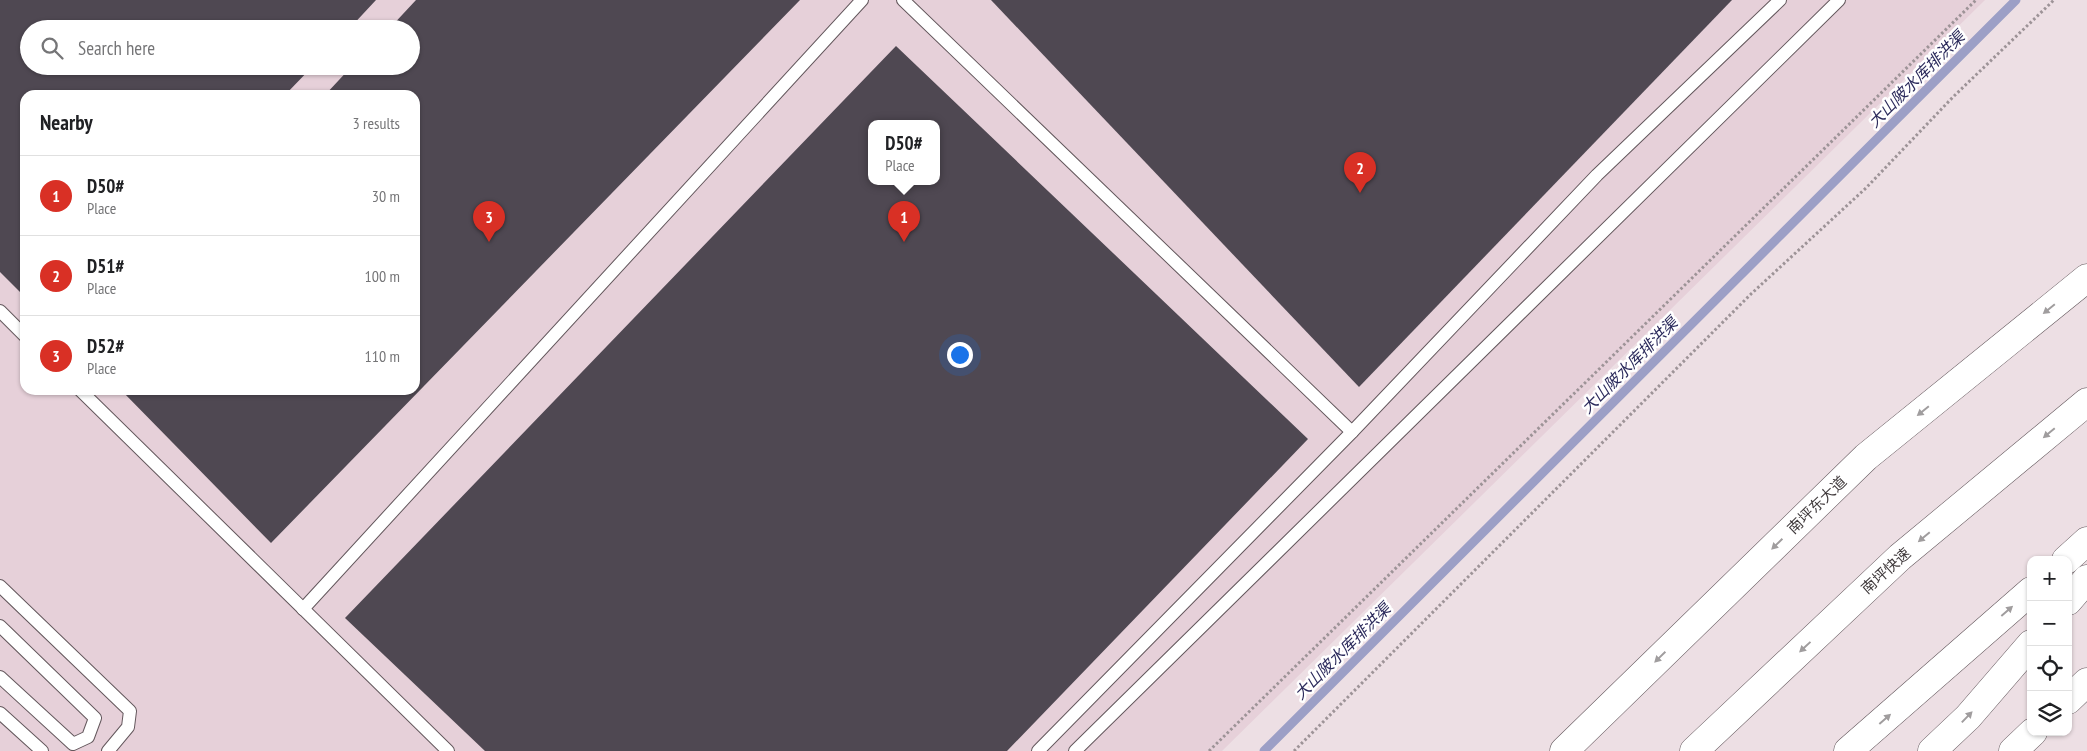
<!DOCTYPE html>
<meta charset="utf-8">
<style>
:root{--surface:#fff;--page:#f6f6f6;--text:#202124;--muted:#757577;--line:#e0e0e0;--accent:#d93025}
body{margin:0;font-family:"PT Sans Narrow","Noto Sans SC",sans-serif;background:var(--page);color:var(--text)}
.controls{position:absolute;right:15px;bottom:15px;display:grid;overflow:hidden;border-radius:10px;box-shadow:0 1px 4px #0004}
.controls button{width:45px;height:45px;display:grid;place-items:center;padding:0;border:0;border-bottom:1px solid var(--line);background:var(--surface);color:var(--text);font:25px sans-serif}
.you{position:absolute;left:959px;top:354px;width:18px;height:18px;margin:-12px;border:4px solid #fff;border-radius:50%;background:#1a73e8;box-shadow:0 0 0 8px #1a73e833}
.badge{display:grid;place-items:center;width:32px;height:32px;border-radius:50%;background:var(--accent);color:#fff;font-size:16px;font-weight:700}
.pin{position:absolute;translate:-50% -41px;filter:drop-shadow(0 1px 2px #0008)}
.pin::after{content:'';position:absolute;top:26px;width:18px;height:15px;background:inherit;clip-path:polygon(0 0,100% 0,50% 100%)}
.popup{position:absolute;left:868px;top:120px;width:72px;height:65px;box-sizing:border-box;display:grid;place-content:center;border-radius:10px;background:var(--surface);filter:drop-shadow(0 1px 4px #0005);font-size:16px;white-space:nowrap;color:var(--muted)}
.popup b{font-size:19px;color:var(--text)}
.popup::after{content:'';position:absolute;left:50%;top:100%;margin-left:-10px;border:10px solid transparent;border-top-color:var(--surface)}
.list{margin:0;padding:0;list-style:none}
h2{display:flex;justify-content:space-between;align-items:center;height:65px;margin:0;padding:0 20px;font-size:21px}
h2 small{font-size:16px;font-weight:400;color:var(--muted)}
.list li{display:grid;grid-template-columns:32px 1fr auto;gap:15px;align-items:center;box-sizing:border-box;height:80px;padding:0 20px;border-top:1px solid var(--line)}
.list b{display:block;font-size:19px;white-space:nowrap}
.list p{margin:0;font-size:16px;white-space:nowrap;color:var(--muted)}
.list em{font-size:16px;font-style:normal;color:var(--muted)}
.icon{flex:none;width:28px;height:28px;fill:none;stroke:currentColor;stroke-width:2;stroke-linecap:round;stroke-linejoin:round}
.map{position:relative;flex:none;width:2087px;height:751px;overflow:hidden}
.search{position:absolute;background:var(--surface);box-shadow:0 1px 4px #0004;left:20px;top:20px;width:400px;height:55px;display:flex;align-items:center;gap:12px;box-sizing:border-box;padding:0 18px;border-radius:28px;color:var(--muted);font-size:19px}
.panel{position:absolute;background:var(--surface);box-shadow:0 1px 4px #0004;left:20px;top:90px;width:400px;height:305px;border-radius:15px}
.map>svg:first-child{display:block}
.built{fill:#e6d0d9;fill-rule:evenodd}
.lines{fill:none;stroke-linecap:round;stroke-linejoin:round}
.stream{stroke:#9c9fc6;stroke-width:9}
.building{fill:#4f4852;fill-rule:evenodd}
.service-casing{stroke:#63575c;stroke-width:14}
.primary-casing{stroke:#63575c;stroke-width:29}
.trunk-casing{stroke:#63575c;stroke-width:29}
.path{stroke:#9d9397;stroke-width:3;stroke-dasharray:2.5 2.5;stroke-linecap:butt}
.service{stroke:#fff;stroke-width:12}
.primary{stroke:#fff;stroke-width:28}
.trunk{stroke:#fff;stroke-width:28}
.oneway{fill:#a09d9e}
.labels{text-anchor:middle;stroke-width:5;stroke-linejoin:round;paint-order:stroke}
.street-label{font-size:15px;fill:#413b3d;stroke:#fff}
.water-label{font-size:16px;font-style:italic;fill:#2c2b5c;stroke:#fff}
</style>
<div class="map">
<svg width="2087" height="751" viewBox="0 0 2087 751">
<rect width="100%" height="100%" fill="#eddfe4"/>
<path class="built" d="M0,0H1985L1222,751H0ZM29,29H411V66H29ZM25,95H415V390H25ZM872,123H936V181H872Z"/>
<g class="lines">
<polyline class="stream" points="1264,751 2016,0"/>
</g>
<g class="building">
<polygon points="0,0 376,0 349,29 29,29 29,66 313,66 285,95 25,95 25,297 0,272"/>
<polygon points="416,0 800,0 271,543 121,390 415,390 415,95 325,95 352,66 411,66 411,29 389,29"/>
<polygon points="991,0 1732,0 1359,387"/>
<path d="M896,46L1308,439L1007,751H485L345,618ZM872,123H936V181H872Z"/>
</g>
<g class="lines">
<g class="service-casing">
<g id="service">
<polyline points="903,0 1352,432"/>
<polyline points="0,311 25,336"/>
<polyline points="80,390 448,751"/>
<polyline points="0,586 130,711 128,727 108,751"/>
<polyline points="303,609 862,0"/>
<polyline points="0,626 95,718 88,737 73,744 0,677"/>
<polyline points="0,713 42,751"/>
<polyline points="1038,751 1352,432 1597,175 1780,0"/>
<polyline points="1075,751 1839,0"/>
</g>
</g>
<g class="primary-casing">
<g id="primary">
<polyline points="2068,700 2087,682"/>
<polyline points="1564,751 1866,457 2087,278"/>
<polyline points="2013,751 2033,732"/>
</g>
</g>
<g class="trunk-casing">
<g id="trunk">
<polyline points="2066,560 2087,541"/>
<polyline points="2068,601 2087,579"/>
<polyline points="1694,751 1900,557 2087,402"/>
<polyline points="1848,751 2031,591"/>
<polyline points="1932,751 1968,717 2031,644"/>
</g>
</g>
<g class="path">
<polyline points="1209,751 1976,0"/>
<polyline points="1294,751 1751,294 1866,188 1953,97 2054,0"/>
</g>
<use href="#service" class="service"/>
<use href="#primary" class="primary"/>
<use href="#trunk" class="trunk"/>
</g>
<defs><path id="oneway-solid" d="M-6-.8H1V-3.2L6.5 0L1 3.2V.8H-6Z" transform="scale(1.25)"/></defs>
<g class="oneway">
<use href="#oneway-solid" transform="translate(2049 309) rotate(141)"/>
<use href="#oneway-solid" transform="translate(1923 411) rotate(141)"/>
<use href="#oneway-solid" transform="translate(2049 433) rotate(140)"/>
<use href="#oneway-solid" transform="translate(1924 537) rotate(140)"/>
<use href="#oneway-solid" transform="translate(1777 544) rotate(136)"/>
<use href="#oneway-solid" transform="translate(2007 611) rotate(-41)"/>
<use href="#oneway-solid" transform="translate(1805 647) rotate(137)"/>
<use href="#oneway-solid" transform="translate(1660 657) rotate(136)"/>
<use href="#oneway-solid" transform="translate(1967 717) rotate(-46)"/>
<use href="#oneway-solid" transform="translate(1885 719) rotate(-41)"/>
</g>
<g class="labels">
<g class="street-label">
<text transform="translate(1817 505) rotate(-44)" y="5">南坪东大道</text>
<text transform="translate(1886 571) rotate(-42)" y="5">南坪快速</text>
</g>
<g class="water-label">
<text transform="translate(1916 79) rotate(-45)" y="6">大山陂水库排洪渠</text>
<text transform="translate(1629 365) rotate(-45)" y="6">大山陂水库排洪渠</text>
<text transform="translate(1342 651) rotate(-45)" y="6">大山陂水库排洪渠</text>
</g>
</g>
</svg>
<div class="controls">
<button>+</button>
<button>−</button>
<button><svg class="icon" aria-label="locate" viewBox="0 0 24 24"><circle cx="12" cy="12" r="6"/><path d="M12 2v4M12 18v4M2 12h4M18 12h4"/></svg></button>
<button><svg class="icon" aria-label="layers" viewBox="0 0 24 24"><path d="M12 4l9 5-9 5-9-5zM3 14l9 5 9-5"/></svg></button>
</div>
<div class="you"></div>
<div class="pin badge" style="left:904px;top:242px">1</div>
<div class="popup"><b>D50#</b>Place</div>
<div class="pin badge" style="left:1360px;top:193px">2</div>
<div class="pin badge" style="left:489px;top:242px">3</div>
<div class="search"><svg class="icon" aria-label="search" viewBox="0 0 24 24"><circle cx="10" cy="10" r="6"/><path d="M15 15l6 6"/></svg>Search here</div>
<section class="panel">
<h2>Nearby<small>3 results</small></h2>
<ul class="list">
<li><span class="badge">1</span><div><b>D50#</b><p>Place</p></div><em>30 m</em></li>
<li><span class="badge">2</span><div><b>D51#</b><p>Place</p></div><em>100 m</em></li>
<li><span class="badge">3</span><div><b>D52#</b><p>Place</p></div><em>110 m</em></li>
</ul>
</section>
</div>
